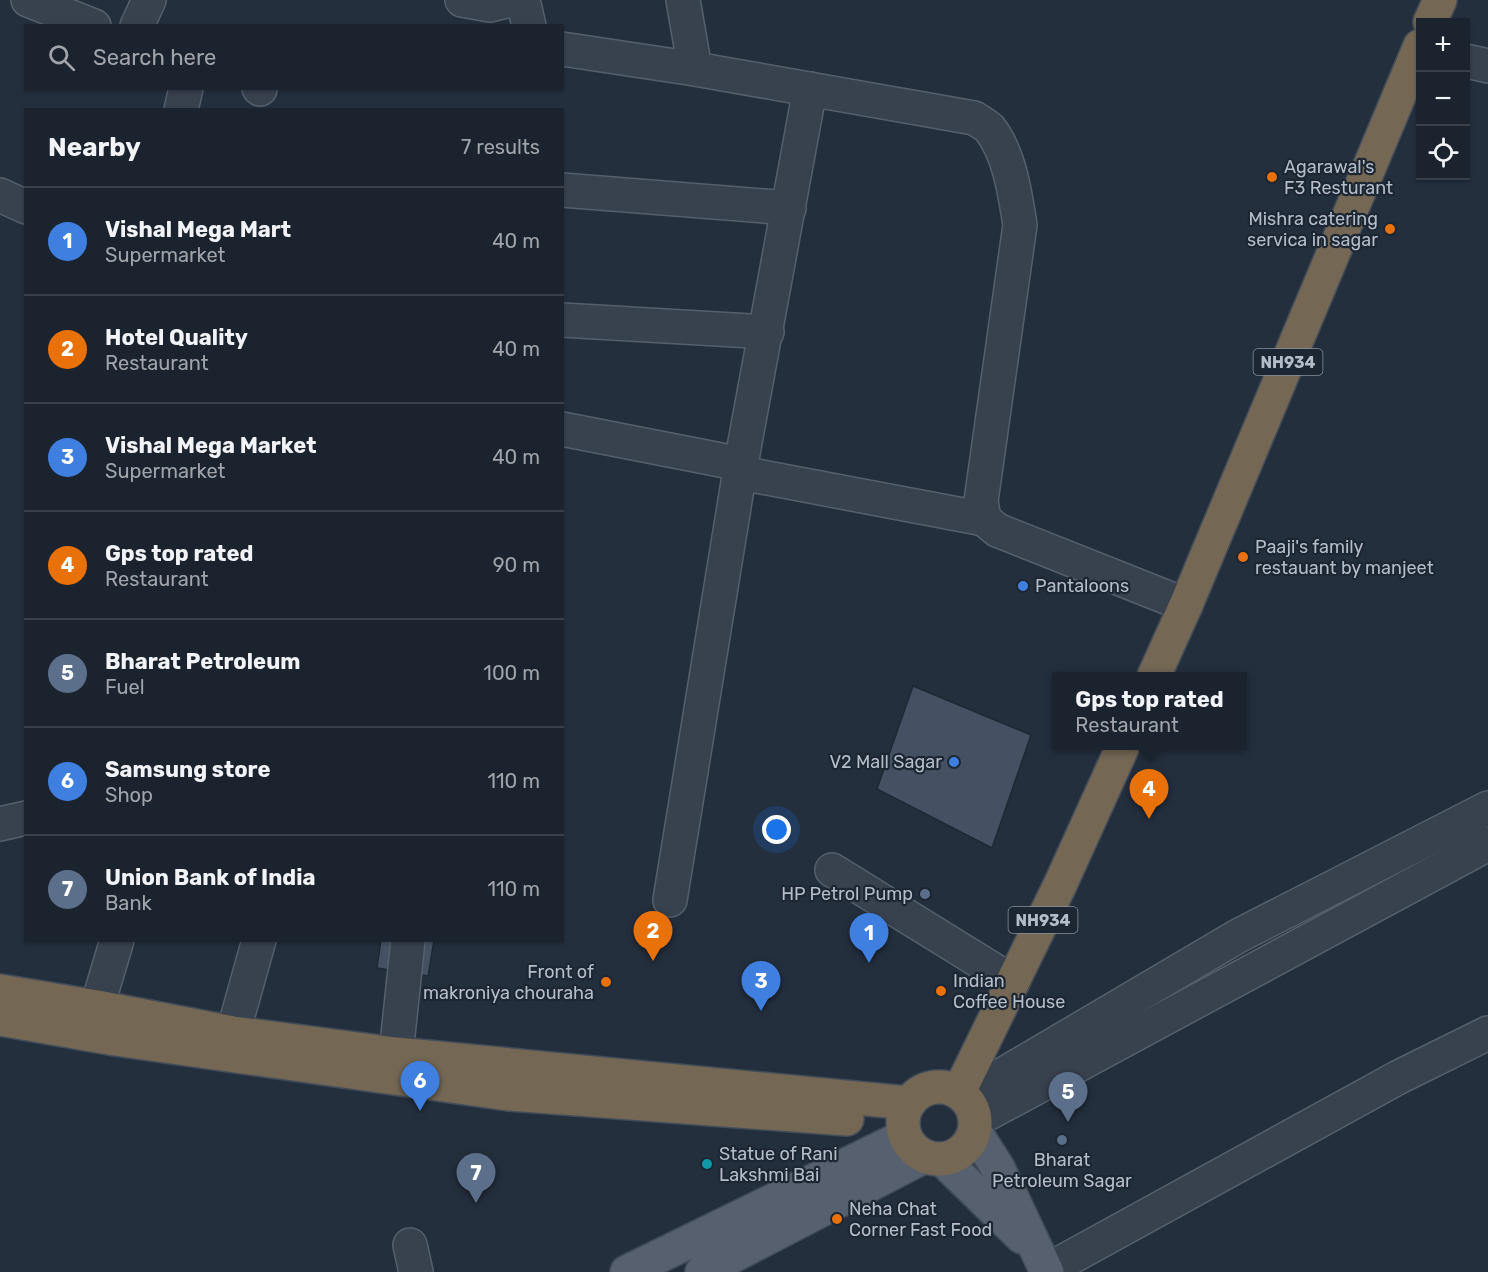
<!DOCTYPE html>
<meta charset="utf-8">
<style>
:root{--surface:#1b232e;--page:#242b36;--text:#f1f3f6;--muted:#a0a4aa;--line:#39404a;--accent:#8ab4f8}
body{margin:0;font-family:Rubik,sans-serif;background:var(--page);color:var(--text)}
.controls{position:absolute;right:18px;top:18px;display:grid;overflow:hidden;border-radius:0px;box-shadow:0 2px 4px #0004}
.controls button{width:54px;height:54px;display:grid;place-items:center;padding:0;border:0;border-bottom:2px solid var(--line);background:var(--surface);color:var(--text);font:30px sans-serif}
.you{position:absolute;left:777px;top:830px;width:21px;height:21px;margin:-15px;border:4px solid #fff;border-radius:50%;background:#1a73e8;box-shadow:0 0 0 9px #1a73e833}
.badge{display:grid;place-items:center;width:39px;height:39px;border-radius:50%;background:var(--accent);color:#fff;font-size:20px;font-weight:700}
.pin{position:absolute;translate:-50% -50px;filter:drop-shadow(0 2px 3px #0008)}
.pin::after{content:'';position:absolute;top:32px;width:21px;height:18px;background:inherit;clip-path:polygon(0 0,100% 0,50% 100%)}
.popup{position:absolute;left:1052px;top:672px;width:195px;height:78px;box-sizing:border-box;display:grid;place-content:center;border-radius:0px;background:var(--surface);filter:drop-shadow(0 2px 4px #0005);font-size:20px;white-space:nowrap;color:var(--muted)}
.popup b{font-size:22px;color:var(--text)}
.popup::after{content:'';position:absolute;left:50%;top:100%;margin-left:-12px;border:12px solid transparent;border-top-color:var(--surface)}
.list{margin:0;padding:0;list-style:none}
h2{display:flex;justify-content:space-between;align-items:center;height:78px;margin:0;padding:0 24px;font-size:26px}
h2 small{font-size:20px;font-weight:400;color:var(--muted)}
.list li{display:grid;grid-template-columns:39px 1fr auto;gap:18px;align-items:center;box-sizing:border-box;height:108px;padding:0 24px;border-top:2px solid var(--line)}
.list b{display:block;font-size:22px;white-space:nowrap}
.list p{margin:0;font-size:20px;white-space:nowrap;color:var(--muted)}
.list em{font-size:20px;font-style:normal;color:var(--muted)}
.icon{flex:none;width:33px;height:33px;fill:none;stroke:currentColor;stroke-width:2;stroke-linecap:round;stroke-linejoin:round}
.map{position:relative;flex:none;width:1488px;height:1272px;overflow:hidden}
.search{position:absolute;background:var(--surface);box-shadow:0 2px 4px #0004;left:24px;top:24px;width:540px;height:66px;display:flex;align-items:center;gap:15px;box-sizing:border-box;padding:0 21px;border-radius:0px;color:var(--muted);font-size:22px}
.panel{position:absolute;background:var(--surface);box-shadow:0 2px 4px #0004;left:24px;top:108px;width:540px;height:834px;border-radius:0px}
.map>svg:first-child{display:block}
.building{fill:#455162;stroke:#1f2835;stroke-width:1.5}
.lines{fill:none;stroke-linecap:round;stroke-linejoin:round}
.minor-casing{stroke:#565f6c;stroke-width:36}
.major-casing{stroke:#414a57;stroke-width:36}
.highway-casing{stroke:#434c59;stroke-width:36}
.minor{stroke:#38414e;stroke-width:33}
.major{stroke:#56606e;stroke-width:33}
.highway{stroke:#746855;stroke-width:33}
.food-dot{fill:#e8710a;stroke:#1d2633;stroke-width:2}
.shop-dot{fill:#3f7fe0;stroke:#1d2633;stroke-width:2}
.service-dot{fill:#5c6f8a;stroke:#1d2633;stroke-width:2}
.culture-dot{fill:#0f9aa8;stroke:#1d2633;stroke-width:2}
.labels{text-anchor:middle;stroke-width:4.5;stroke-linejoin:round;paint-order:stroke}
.shield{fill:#1d2633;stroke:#878f9c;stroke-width:1.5}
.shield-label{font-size:16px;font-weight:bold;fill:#b4bcc9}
.poi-label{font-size:18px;fill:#b4bcc9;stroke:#1d2633;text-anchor:start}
</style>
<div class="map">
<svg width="1488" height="1272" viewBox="0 0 1488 1272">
<rect width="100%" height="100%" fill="#242f3e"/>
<g class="building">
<polygon points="913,686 1031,735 992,848 877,789"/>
<polygon points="381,940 434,940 428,976 377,968"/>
</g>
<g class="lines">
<g class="minor-casing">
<g id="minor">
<polyline points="28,0 94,26"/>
<polyline points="462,0 490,5 510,0"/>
<polyline points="523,0 529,26"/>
<polyline points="683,0 695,69"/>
<polyline points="137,26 149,0"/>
<path d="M562,49L695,69L974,118C979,121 986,125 990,129C1010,155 1015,194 1020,225L981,501L984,519L997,530L1186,605"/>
<polyline points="1466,61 1488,66"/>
<polyline points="259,88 260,89"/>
<polyline points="181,110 186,88"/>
<polyline points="562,190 789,208"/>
<polyline points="0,195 26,207"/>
<polyline points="562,320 767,332"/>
<polyline points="562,429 741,464"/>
<polyline points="741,473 984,519"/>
<polyline points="0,824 26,818"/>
<polyline points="832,870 1013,982"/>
<polyline points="670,900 741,464 810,89"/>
<polyline points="97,1007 117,940"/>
<polyline points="233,1033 259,940"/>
<polyline points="396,1054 408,940"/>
<polyline points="965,1097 1238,936 1488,808"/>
<polyline points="976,1120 1488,844"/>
<polyline points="410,1245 416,1272"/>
<polyline points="1046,1271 1399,1077 1488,1033"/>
</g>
</g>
<g class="major-casing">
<g id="major">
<polyline points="975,1132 998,1168 1047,1272"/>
<polyline points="942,1159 1022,1237"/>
<polyline points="627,1272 905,1136"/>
<polyline points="702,1272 925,1156"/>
</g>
</g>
<g class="highway-casing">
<g id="highway">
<polyline points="1430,22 1440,0"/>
<polyline points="1154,676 1186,605 1420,46"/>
<polyline points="0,991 97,1007 233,1033 396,1054 908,1103"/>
<polyline points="0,1019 115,1039 508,1094 847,1119"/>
<circle cx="939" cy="1123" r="36"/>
<polyline points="959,1092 1060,885 1123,746"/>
</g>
</g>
<use href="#minor" class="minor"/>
<use href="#major" class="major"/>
<use href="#highway" class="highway"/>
</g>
<g class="food-dot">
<circle cx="1272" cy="177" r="6"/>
<circle cx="1390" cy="229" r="6"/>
<circle cx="1243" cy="557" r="6"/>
<circle cx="606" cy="982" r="6"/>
<circle cx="941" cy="991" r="6"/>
<circle cx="837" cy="1219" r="6"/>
</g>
<g class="shop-dot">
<circle cx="1023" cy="586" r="6"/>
<circle cx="954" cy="762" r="6"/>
</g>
<g class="service-dot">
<circle cx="925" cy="894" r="6"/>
<circle cx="1062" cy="1140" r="6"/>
</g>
<circle class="culture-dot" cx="707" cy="1164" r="6"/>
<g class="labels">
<g class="shield">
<rect x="1253.5" y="349" width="69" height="26" rx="4.5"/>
<rect x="1008.5" y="907" width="69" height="26" rx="4.5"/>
</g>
<g class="shield-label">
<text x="1288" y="368">NH934</text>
<text x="1043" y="926">NH934</text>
</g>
<g class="poi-label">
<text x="1284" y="173">Agarawal's<tspan x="1284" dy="21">F3 Resturant</tspan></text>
<text x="1378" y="225" text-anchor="end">Mishra catering<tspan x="1378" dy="21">servica in sagar</tspan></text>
<text x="1255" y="553">Paaji's family<tspan x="1255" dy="21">restauant by manjeet</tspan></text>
<text x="1035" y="592">Pantaloons</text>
<text x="942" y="768" text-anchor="end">V2 Mall Sagar</text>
<text x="913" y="900" text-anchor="end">HP Petrol Pump</text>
<text x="594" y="978" text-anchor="end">Front of<tspan x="594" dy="21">makroniya chouraha</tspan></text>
<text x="953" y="987">Indian<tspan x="953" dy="21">Coffee House</tspan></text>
<text x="719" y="1160">Statue of Rani<tspan x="719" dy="21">Lakshmi Bai</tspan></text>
<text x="1062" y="1166" text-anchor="middle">Bharat<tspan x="1062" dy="21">Petroleum Sagar</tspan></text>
<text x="849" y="1215">Neha Chat<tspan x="849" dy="21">Corner Fast Food</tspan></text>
</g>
</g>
</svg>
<div class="controls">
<button>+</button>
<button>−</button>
<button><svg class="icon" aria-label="locate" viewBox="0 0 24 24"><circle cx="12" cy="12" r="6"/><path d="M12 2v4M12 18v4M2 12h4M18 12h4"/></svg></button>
</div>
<div class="you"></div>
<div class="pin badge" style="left:869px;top:963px;background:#3f7fe0">1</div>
<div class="pin badge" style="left:653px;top:961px;background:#e8710a">2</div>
<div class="pin badge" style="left:761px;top:1011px;background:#3f7fe0">3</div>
<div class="pin badge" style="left:1149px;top:819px;background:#e8710a">4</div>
<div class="popup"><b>Gps top rated</b>Restaurant</div>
<div class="pin badge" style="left:1068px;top:1122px;background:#5c6f8a">5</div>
<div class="pin badge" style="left:420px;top:1111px;background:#3f7fe0">6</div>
<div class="pin badge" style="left:476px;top:1203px;background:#5c6f8a">7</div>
<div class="search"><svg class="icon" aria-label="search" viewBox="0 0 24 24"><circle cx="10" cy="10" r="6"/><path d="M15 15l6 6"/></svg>Search here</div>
<section class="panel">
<h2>Nearby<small>7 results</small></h2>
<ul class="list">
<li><span class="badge" style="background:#3f7fe0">1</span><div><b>Vishal Mega Mart</b><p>Supermarket</p></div><em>40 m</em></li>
<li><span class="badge" style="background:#e8710a">2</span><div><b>Hotel Quality</b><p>Restaurant</p></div><em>40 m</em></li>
<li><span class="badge" style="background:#3f7fe0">3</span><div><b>Vishal Mega Market</b><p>Supermarket</p></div><em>40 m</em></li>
<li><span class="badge" style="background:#e8710a">4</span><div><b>Gps top rated</b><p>Restaurant</p></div><em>90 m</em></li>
<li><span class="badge" style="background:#5c6f8a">5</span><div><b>Bharat Petroleum</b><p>Fuel</p></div><em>100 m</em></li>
<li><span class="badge" style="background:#3f7fe0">6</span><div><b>Samsung store</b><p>Shop</p></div><em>110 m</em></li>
<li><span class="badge" style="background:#5c6f8a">7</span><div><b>Union Bank of India</b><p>Bank</p></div><em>110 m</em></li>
</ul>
</section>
</div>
